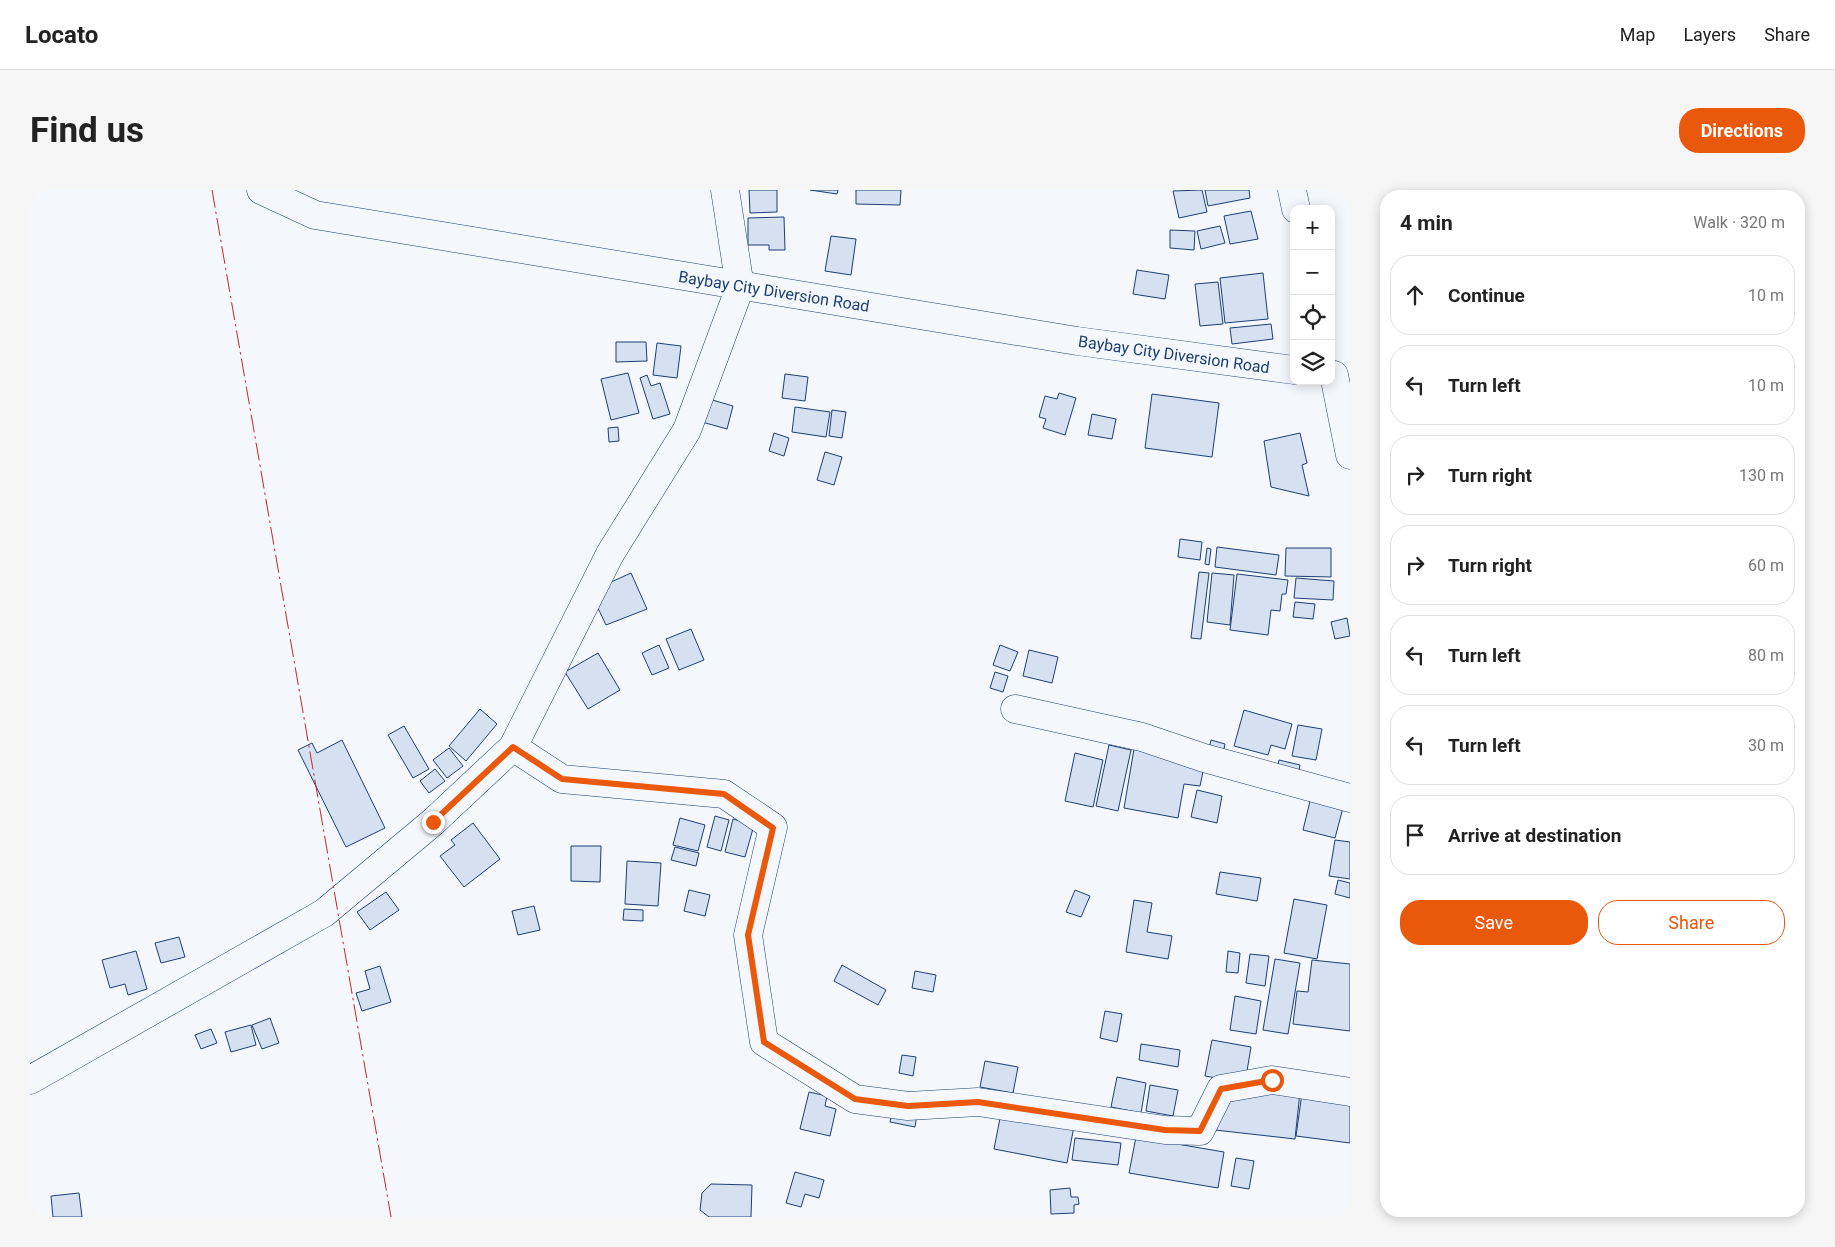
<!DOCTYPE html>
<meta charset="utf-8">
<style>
:root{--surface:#fff;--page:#f6f6f6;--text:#222;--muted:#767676;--line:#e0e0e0;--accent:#ea580c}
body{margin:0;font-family:Roboto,sans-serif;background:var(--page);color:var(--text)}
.controls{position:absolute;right:15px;top:15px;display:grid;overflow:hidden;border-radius:10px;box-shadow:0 2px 12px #0003}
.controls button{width:45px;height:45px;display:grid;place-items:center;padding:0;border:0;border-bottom:1px solid var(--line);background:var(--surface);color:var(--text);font:25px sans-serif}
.stop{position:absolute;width:15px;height:15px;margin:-11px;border:4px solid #ea580c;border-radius:50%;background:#fff}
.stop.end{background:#ea580c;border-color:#fff;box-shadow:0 1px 5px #0008}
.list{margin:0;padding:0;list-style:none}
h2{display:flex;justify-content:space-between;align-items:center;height:65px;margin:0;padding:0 20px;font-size:21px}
h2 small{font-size:16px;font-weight:400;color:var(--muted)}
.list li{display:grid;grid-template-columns:32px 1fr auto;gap:15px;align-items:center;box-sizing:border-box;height:80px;margin:0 10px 10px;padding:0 10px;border:1px solid var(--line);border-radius:20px}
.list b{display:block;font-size:19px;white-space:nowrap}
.list em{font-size:16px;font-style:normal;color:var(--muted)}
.actions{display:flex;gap:10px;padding:15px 20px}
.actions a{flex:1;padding:11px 0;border:1px solid var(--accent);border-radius:20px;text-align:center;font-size:18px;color:var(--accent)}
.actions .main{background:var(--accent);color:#fff}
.icon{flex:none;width:28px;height:28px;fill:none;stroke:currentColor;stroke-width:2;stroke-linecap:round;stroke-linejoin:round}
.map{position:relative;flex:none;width:1320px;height:1027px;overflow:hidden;border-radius:20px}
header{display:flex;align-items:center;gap:30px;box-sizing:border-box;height:70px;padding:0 25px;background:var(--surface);border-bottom:1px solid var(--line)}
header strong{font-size:24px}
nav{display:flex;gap:28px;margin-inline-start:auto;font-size:18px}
.intro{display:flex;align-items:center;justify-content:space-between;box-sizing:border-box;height:120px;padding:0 30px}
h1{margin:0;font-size:35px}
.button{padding:12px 22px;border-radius:20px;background:var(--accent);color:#fff;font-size:18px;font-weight:700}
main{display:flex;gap:30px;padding:0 30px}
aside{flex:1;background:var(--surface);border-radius:20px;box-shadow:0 2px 12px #0003}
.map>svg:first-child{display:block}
.building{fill:#d5e0f0;stroke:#1d3f73}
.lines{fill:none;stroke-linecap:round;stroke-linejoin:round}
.minor-casing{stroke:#1d3f73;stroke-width:29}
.major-casing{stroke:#1d3f73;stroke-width:29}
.highway-casing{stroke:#1d3f73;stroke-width:29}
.minor{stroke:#f4f7fb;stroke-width:28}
.major{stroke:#f4f7fb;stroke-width:28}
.highway{stroke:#f4f7fb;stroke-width:28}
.power{stroke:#c62828;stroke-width:1;stroke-dasharray:18 4 2.5 4;stroke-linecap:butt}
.route{stroke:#ea580c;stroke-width:6}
.labels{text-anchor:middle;stroke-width:4;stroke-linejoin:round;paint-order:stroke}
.street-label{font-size:16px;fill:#1d3f73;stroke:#f4f7fb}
</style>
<header>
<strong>Locato</strong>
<nav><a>Map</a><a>Layers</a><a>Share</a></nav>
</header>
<div class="intro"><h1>Find us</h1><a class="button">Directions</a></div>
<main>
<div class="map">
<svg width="1320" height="1027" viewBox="0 0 1320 1027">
<rect width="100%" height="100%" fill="#f4f7fb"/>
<g class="building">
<polygon points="719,0 747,0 747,22 720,23"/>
<polygon points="780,0 808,0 807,4"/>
<polygon points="826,0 871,0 870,15 826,14"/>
<polygon points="1172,0 1177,22 1149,28 1143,1"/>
<polygon points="1175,0 1219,0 1220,8 1178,16"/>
<polygon points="1221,21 1228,49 1200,54 1194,26"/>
<polygon points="754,27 755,60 739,60 739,55 718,55 718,28"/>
<polygon points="1190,36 1195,53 1171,59 1167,41"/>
<polygon points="1140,40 1165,41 1164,60 1140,58"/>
<polygon points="801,46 826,49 821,85 795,81"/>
<polygon points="1107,80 1139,85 1135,109 1103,104"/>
<polygon points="1233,83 1238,129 1195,133 1190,88"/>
<polygon points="1188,92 1193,134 1170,136 1165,94"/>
<polygon points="1241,134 1243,149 1202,154 1200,138"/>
<polygon points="586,152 616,152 617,171 586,172"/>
<polygon points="627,153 651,156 647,188 623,185"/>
<polygon points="598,183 609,223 581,230 571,189"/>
<polygon points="755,184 778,187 775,211 752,208"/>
<polygon points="617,185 621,196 630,193 640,224 623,229 610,188"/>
<polygon points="1029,203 1046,208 1035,245 1013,238 1016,229 1009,227 1015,206 1027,209"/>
<polygon points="1122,204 1189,213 1182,267 1115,258"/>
<polygon points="679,209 703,216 697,239 672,232"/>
<polygon points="765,217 800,222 796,247 762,242"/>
<polygon points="802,220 816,222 812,248 799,246"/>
<polygon points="1062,224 1086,229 1082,249 1058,245"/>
<polygon points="588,237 589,251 579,252 578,238"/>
<polygon points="744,243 759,248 754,266 739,261"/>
<polygon points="1270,243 1277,273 1272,275 1279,306 1241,297 1234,251"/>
<polygon points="795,262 812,267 804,295 787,290"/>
<polygon points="1150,349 1172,352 1170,370 1148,367"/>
<polygon points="1187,357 1249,365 1246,385 1185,377"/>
<polygon points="1177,358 1181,359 1179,375 1175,374"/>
<polygon points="1256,358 1301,358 1301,387 1255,386"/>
<polygon points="1169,382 1179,383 1171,449 1161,448"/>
<polygon points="601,383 617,419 576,435 567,416 581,392"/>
<polygon points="1182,383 1204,385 1200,435 1177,432"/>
<polygon points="1207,384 1258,390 1256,404 1252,404 1250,421 1241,420 1238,445 1200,440"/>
<polygon points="1266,388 1304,391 1303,410 1264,408"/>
<polygon points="1265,412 1285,414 1283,429 1263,427"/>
<polygon points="1317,428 1320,446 1305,449 1301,432"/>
<polygon points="661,439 674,470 649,480 636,449"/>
<polygon points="629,455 639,478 622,485 612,463"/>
<polygon points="970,455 988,462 980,481 963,475"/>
<polygon points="999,460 1028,467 1022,493 993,486"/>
<polygon points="568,463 590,500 558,519 535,482"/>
<polygon points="965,482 978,486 973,502 960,498"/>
<polygon points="450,519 467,534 436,571 419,556"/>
<polygon points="1214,520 1262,534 1255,559 1241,555 1238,565 1204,556"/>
<polygon points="1268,535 1292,539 1286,570 1262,566"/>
<polygon points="374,536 399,579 383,588 358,545"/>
<polygon points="312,550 355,638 316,657 268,560 282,553 287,563"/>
<polygon points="1181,550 1195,554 1193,563 1179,559"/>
<polygon points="1079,555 1101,560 1088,621 1066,616"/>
<polygon points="419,558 433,576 417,588 403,570"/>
<polygon points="1104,559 1175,572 1170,596 1154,594 1148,628 1094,618"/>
<polygon points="1045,563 1073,570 1063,617 1035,611"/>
<polygon points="1249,570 1270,575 1268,585 1247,580"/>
<polygon points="405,579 415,591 399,603 390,591"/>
<polygon points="1167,600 1192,606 1187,633 1161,627"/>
<polygon points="1281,607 1314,614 1305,648 1273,640"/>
<polygon points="685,626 699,630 691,661 677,657"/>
<polygon points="650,628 675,635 668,661 643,655"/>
<polygon points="703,629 724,635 715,667 695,662"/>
<polygon points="443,633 470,669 434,697 410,666 425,655 421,650"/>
<polygon points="1305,650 1320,652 1320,689 1299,686"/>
<polygon points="541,656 571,656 570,692 541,691"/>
<polygon points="645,657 669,663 666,676 641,670"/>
<polygon points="597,671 631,673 628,716 595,714"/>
<polygon points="1190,682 1231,688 1227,711 1186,704"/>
<polygon points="1308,690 1320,693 1320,708 1305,704"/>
<polygon points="659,700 680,705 675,726 654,721"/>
<polygon points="1045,700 1060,706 1051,727 1036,722"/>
<polygon points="356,702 369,720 340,740 327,722"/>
<polygon points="1264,709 1297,715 1287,769 1254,763"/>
<polygon points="1104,710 1122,713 1117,742 1142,746 1138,769 1096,762"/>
<polygon points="504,716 510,740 488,745 482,721"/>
<polygon points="594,719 613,720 613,731 593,730"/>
<polygon points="149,747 155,767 131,773 125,753"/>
<polygon points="106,761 117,799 98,805 95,794 80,798 72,770"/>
<polygon points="1198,761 1210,763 1208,783 1196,782"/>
<polygon points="1220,764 1239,766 1235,796 1216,793"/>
<polygon points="1245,769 1270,773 1258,844 1233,840"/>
<polygon points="1282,770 1320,774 1320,841 1263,834 1267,801 1278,802"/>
<polygon points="812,775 856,800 848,815 804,791"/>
<polygon points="350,776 361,812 332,821 326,803 340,799 335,781"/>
<polygon points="885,781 906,785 903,802 882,798"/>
<polygon points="1205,806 1231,811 1226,844 1200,840"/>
<polygon points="1075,821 1092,824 1087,852 1070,848"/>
<polygon points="240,828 249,853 232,859 222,835"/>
<polygon points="221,835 226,855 201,862 195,842"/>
<polygon points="181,839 187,853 171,859 165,845"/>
<polygon points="1182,850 1221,857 1215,893 1175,886"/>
<polygon points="1111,854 1150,860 1148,877 1109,870"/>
<polygon points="872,865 886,867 883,886 869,883"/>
<polygon points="955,871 988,877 983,903 950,897"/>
<polygon points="1087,887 1116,893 1111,923 1081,917"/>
<polygon points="1120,895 1148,900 1143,926 1116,921"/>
<polygon points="779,902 797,906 795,916 806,919 800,946 770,939"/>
<polygon points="1270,902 1265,949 1185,940 1192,905"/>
<polygon points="1272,903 1320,909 1320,953 1266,946"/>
<polygon points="863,918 887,924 885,937 860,932"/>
<polygon points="972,918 1045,931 1037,973 964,959"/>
<polygon points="1106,947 1194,962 1188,998 1099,983"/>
<polygon points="1045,948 1091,953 1088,975 1042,970"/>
<polygon points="1206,968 1224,971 1219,999 1201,996"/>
<polygon points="765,982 794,990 789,1008 775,1004 771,1017 756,1013"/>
<polygon points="681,994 722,995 721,1027 679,1027 670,1020 672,1003"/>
<polygon points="1040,998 1041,1007 1048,1007 1049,1014 1044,1015 1044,1023 1021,1024 1020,1000"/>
<polygon points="49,1003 52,1027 23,1027 21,1006"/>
</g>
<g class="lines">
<g class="minor-casing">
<g id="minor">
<polyline points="985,519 1112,547 1174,568 1320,608"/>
<polyline points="483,557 532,589 694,604 743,637 718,745 734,852 825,909 878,916 948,912 1135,940 1170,941 1191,899 1242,890 1320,902"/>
<polyline points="0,890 294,723 403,632 483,557 580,364 657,240 710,97 695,0"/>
</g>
</g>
<g class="major-casing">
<polyline id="major" points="1262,0 1266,19"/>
</g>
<g class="highway-casing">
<g id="highway">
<polyline points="231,0 285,25 1047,151 1264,180"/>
<polyline points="1301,184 1304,185 1320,265"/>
</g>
</g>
<use href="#minor" class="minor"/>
<use href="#major" class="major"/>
<use href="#highway" class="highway"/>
<polyline class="power" points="182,0 361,1027"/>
</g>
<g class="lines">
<polyline class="route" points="403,632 483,557 532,589 694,604 743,638 718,745 734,852 825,909 878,916 948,912 1135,940 1170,941 1191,899 1242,890"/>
</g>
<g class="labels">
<g class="street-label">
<text transform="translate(744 101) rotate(9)" y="6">Baybay City Diversion Road</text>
<text transform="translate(1144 164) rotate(8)" y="6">Baybay City Diversion Road</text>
</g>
</g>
</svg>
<div class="controls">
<button>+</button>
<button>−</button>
<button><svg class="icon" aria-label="locate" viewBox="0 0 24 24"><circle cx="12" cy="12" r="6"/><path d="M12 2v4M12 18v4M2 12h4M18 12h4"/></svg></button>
<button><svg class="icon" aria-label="layers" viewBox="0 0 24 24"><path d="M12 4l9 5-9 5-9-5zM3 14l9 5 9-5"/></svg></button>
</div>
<div class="stop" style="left:1242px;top:890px"></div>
<div class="stop end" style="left:403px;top:632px"></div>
</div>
<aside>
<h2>4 min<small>Walk · 320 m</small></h2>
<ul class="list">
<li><svg class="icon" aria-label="ahead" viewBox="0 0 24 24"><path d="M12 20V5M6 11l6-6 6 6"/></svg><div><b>Continue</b></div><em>10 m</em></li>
<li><svg class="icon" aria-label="left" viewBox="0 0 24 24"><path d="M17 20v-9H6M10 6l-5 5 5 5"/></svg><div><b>Turn left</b></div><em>10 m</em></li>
<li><svg class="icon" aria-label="right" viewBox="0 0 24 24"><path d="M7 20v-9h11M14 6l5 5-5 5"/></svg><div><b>Turn right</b></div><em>130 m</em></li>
<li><svg class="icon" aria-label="right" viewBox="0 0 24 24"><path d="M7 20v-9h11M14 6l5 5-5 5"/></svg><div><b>Turn right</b></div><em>60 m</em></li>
<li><svg class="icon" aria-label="left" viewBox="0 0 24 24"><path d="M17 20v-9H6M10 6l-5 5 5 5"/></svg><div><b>Turn left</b></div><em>80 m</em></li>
<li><svg class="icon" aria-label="left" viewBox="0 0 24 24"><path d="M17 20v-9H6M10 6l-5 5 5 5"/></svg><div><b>Turn left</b></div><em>30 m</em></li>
<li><svg class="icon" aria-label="arrive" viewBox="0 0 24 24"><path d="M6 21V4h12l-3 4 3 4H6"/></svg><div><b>Arrive at destination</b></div></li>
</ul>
<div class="actions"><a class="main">Save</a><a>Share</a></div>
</aside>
</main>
